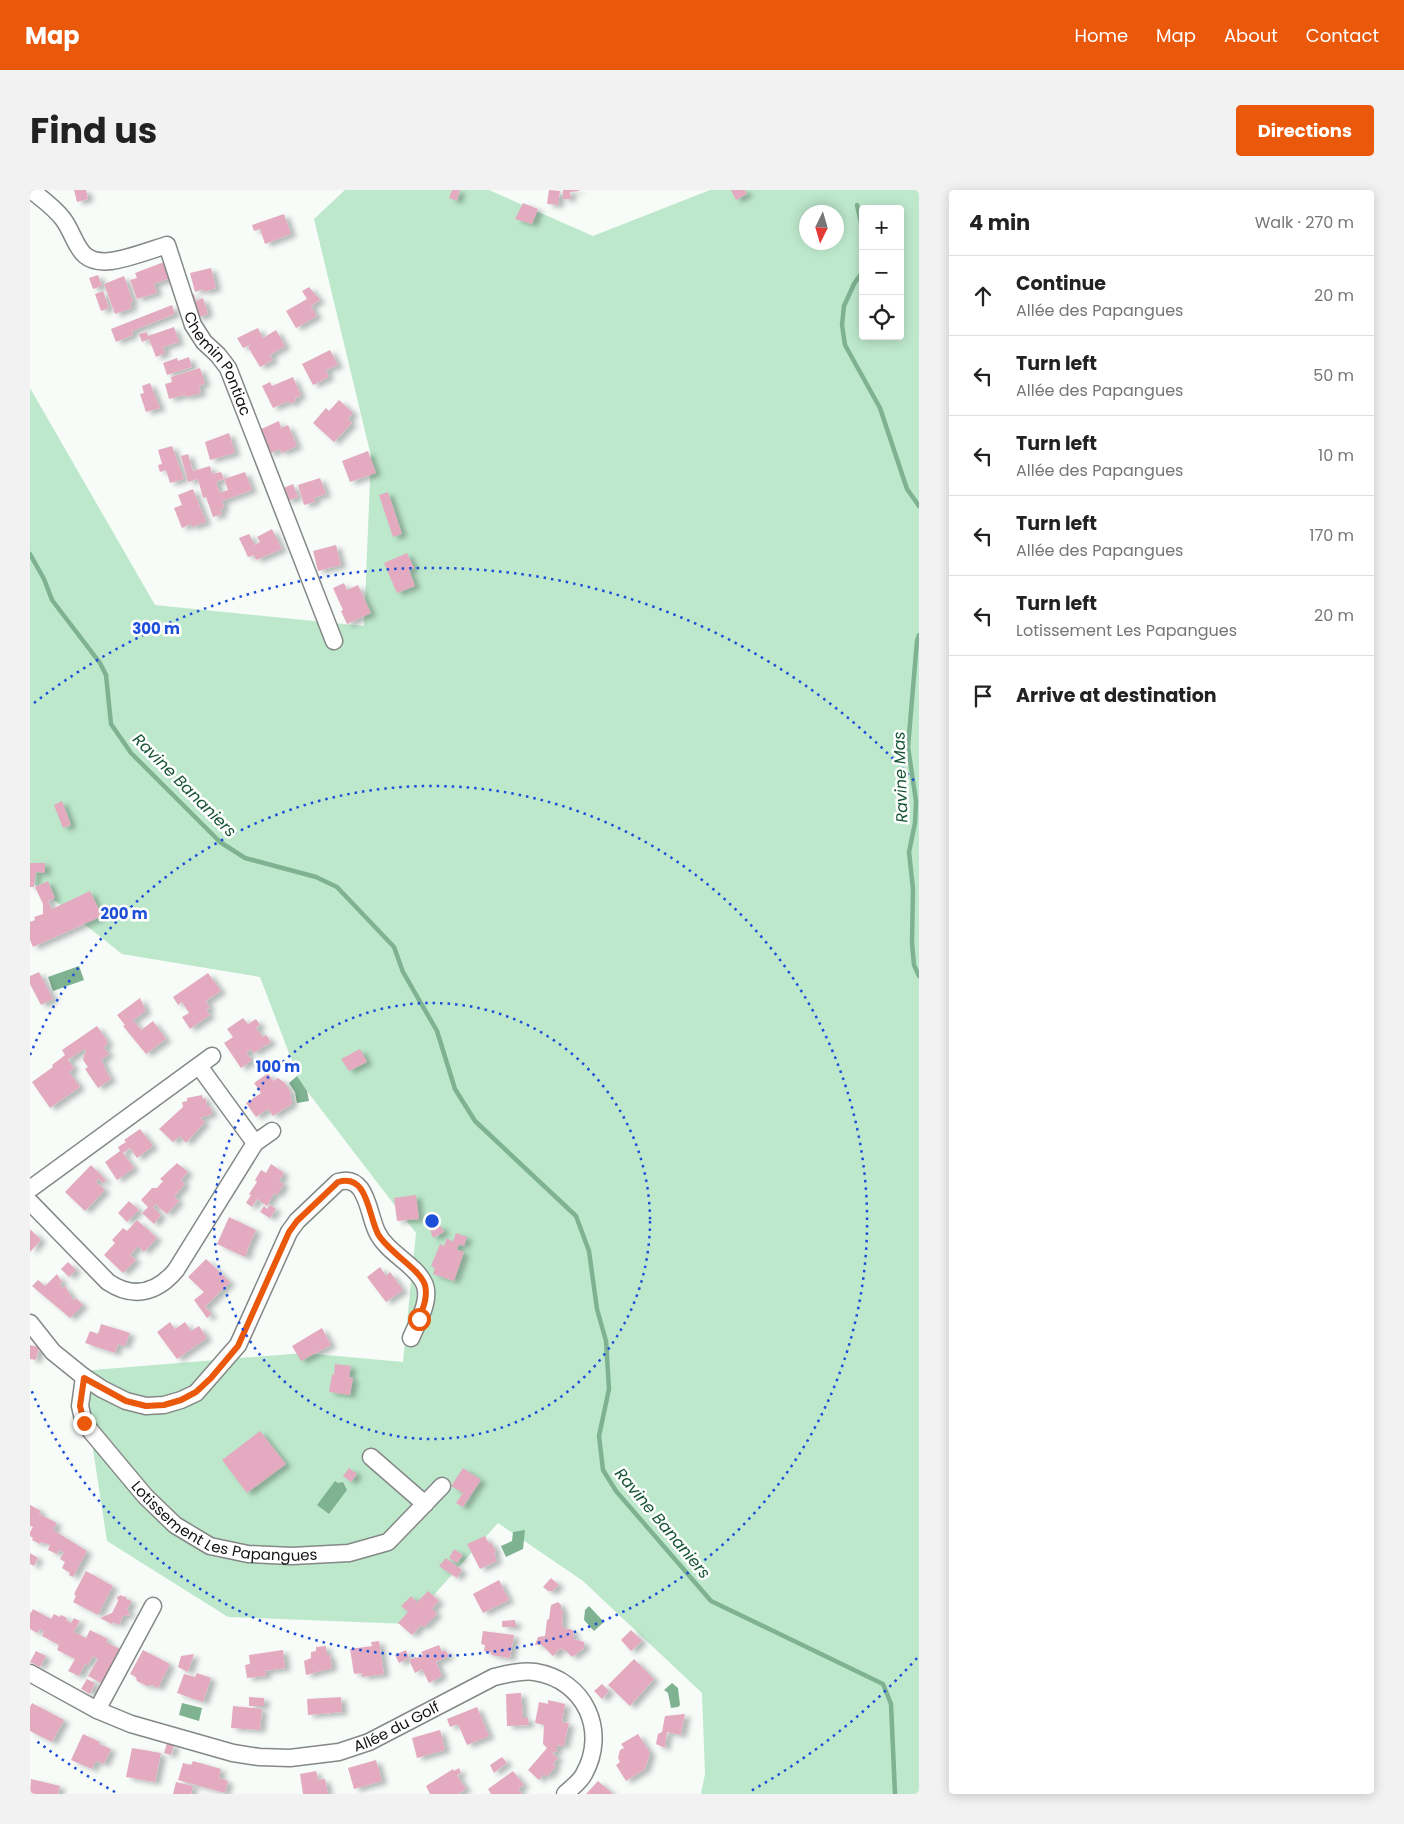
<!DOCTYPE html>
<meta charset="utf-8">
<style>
:root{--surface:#fff;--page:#f2f2f2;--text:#222;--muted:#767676;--line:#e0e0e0;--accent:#ea580c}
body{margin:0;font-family:Poppins,sans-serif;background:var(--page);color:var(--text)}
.controls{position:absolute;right:15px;top:15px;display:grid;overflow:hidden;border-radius:5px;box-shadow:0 2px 12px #0003}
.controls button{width:45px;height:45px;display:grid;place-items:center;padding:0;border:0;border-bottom:1px solid var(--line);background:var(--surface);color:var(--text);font:25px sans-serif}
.compass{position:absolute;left:769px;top:15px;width:45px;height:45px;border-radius:50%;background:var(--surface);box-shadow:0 2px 12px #0003;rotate:185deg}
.stop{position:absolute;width:15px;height:15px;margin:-11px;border:4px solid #ea580c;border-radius:50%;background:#fff}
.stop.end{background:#ea580c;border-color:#fff;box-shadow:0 1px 5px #0008}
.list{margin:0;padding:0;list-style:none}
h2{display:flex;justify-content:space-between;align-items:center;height:65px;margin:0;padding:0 20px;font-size:21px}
h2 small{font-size:16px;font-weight:400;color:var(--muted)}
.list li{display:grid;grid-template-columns:32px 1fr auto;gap:15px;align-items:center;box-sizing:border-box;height:80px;padding:0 20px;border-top:1px solid var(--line)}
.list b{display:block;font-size:19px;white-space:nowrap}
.list p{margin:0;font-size:16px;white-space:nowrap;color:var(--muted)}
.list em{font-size:16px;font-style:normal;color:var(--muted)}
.icon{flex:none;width:28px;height:28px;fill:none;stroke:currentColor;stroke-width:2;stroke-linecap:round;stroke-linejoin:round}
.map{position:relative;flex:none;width:889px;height:1604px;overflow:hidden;border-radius:5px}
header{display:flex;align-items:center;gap:30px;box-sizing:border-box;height:70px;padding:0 25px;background:var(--accent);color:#fff}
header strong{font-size:24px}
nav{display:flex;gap:28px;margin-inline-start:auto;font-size:18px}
.intro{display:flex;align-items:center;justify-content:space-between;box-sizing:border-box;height:120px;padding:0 30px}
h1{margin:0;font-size:35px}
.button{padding:12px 22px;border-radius:5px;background:var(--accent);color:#fff;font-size:18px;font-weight:700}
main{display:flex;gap:30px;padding:0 30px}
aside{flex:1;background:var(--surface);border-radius:5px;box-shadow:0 2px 12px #0003}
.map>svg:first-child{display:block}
.green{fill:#bde8cc;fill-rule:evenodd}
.water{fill:#7eb291}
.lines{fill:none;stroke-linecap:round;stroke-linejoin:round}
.stream{stroke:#7eb291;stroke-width:4.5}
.building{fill:#e3aac0;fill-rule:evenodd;filter:url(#shadow)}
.minor-casing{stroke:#848886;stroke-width:19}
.minor{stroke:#fff;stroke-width:16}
.route{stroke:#ea580c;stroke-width:6}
.ring{fill:none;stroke:#1d4ed8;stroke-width:2.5;stroke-dasharray:2.5 5}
.labels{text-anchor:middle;stroke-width:5;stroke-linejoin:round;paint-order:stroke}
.street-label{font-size:15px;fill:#111211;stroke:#fff}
.water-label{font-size:16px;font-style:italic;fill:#165435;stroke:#fff}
.centre{fill:#1d4ed8;stroke:#fff;stroke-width:2.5}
.ring-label{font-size:15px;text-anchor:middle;font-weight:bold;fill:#1d4ed8;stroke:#fff;stroke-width:5;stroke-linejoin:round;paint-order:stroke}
</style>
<header>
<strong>Map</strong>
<nav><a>Home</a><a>Map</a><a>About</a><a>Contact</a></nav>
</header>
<div class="intro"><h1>Find us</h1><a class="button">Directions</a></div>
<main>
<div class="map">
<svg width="889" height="1604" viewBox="0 0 889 1604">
<defs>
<filter id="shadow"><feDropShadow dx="5.5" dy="3" stdDeviation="2.5" flood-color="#0004"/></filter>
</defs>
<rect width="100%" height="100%" fill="#f7fcf9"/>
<path class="green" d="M315,0H459L563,46L680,0H889V1604H671L675,1584L672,1503L553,1391L468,1333L378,1434L198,1427L77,1351L51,1181L274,1163L373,1172L386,1043L270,892L230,787L92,764L0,691V198L125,415L334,436L341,266L284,29ZM833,19H870V146H833ZM776,22H806V52H776Z"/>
<g class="water">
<polygon points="49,776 54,790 23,801 18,787"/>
<polygon points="267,886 277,901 279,911 267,913 265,902 259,893"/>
<polygon points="305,1291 308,1293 313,1292 317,1300 299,1324 287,1315"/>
<polygon points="495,1340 493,1359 476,1367 471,1356 482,1351 483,1342"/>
<polygon points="559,1416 574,1432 564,1441 554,1430 555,1420"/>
<polygon points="642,1493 648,1498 650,1515 648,1517 641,1518 638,1503 634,1500"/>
<polygon points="152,1513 172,1518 169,1531 149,1525"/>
</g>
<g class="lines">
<g class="stream">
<polyline points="827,15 833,41"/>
<polyline points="833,81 824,94 814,116 812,135 815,155 850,218 877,299 889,316"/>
<polyline points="0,364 14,389 22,410 70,473 76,485 81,534 101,563 190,652 215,668 286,687 307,697 364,757 373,782 407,841 425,899 445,931 546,1026 559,1061 567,1119 576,1151 579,1199 569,1246 573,1280 586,1301 681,1411 853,1494 861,1514 865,1604"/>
<polyline points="889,445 887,451 878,557 886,611 885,633 879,662 883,699 882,753 884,775 889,786"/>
</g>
</g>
<g class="building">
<polygon points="44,0 56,0 58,9 47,12"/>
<polygon points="422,0 430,0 427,11 419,8"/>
<polygon points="519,0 530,1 528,15 517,14"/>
<polygon points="533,0 549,0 549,1 540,2 541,9 533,9"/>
<polygon points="701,0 715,0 717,4 706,10"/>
<polygon points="493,13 508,19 502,34 485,29"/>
<polygon points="254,24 261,44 235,54 230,39 224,41 222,35"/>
<polygon points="134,72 140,88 124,94 127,103 107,109 100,90 107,88 105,83"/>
<polygon points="181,78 186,98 174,102 173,99 165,102 160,83"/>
<polygon points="68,85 72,96 63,99 59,88"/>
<polygon points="94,86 103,112 100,113 102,118 85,124 74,94"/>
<polygon points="279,97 290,110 281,116 287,126 266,138 256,121 277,109 272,101"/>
<polygon points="73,101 79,118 71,121 65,104"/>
<polygon points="164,104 166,111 173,108 178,124 167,128 159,105"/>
<polygon points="142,115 145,124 102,141 103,145 86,152 81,139"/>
<polygon points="144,137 149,152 133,157 135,163 126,167 119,149 112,152 109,144 117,142 118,146"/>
<polygon points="228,138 233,148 246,140 255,156 240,165 243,170 230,177 218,157 222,154 213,158 207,148"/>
<polygon points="300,160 308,175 296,180 299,187 283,195 272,174"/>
<polygon points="159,167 162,177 137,185 133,173 147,168 148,171"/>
<polygon points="170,178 175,194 169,196 171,203 156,207 155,205 139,209 135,194 142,192 141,187"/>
<polygon points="263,187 271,206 265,208 266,211 259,214 259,211 243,218 232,196 240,192 242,196"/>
<polygon points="120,193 130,218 116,222 110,204 114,203 112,196"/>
<polygon points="309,210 323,223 318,229 322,233 304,252 283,233 296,218 299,221"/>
<polygon points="249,231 251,238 258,235 267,256 252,263 250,259 239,264 229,240"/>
<polygon points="199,243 205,263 180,270 175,252"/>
<polygon points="142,256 154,289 140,293 136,280 130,282 128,275 132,274 128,260"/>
<polygon points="338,261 346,283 320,292 312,271"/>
<path d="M158,264L163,281L180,276L182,284L191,282L194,289L215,282L222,300L192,311L194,318L190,319L192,324L183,327L176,307L173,308L168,289L158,292L151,266ZM194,289L198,300L190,303L186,292Z"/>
<polygon points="290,288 296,304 284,308 285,312 274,315 268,295"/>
<polygon points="263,294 268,307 257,311 251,299"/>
<polygon points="163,299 176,332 162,337 161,334 152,338 144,318 152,315 148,305"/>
<polygon points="358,302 372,344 363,347 349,305"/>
<polygon points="242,339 252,359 226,370 224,365 218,367 209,348 219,344 225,355 230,352 227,347"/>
<polygon points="306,355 311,375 288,381 283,361"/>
<polygon points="377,363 384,378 379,380 385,396 367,403 354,373"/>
<polygon points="314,393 317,400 328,395 341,423 317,434 311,421 313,420 303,398"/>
<polygon points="32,611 41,635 33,638 24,615"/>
<polygon points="0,673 15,673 15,683 6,682 4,697 0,697"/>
<polygon points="18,691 25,708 18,711 22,719 60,701 72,726 3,757 0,750 0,732 5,730 4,727 13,724 13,714 5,697"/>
<polygon points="9,782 23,809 11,815 0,794 0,786"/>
<polygon points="178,783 191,801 176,811 180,818 176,820 180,825 160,839 152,827 159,823 152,812 148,815 143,807"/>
<polygon points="110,808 116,821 103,830 111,840 123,831 136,849 116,864 93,836 95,835 87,825"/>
<polygon points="213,828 218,834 226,829 230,835 226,838 233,847 236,845 241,852 224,863 221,859 216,863 222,870 211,878 194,853 203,847 197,839"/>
<polygon points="67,836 78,852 74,858 79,864 71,870 75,876 74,877 81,889 68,898 55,879 58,877 53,870 54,865 56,862 54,859 38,870 44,878 39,882 50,897 20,918 2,892 23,877 22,875 35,865 32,860"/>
<polygon points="330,859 337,872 319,881 311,869"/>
<polygon points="238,883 243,891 248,888 255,893 260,901 262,914 243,926 238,919 226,927 216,913 231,903 224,893"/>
<polygon points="172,905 173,909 176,908 177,917 180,916 182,924 170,928 175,932 156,953 150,946 143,952 129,939 153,917 152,912 157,911 157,908"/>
<polygon points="110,939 123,956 107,968 100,958 93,963 104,978 87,990 75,972 90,961 88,957 96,952 94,950"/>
<polygon points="147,973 158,982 151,990 155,994 144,1007 149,1011 137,1024 125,1014 123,1017 131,1025 124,1034 112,1023 118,1017 111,1010 122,998 127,998 133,991 130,989"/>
<polygon points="241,974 254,983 249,991 254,994 247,1005 244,1003 237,1016 227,1009 222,1017 216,1013 221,1005 219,1004 227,992 225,990 231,980 236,983"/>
<polygon points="61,975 76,990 73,993 69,989 66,992 75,1000 55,1021 35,1002"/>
<polygon points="386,1005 389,1029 367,1031 364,1008"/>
<polygon points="99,1011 109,1020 97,1032 88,1023"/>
<polygon points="240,1015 246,1019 240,1028 230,1022 234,1016 237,1019"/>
<polygon points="199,1027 226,1040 217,1060 218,1061 215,1067 187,1054"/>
<polygon points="107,1030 127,1048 114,1062 108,1056 100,1065 106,1070 93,1083 74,1065 85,1053 82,1050 93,1038 97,1041"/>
<polygon points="410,1035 414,1042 403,1048 400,1039"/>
<polygon points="0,1039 11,1050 0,1062"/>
<polygon points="426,1043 437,1047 434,1056 429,1054 427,1060 434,1062 424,1091 403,1084 405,1078 401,1076 410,1054 414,1056 417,1048 423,1052"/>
<polygon points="176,1069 200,1092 175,1117 182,1124 177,1128 164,1110 174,1102 158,1087"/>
<polygon points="38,1072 46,1080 39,1087 31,1079"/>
<polygon points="350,1077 356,1086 360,1082 373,1100 356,1112 337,1087"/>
<polygon points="27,1084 32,1092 30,1095 33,1098 35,1096 44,1111 46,1108 53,1115 40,1128 2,1096 8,1090 15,1096"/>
<polygon points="140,1132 145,1139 155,1132 161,1141 169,1136 177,1148 147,1169 127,1142"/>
<polygon points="71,1134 100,1143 95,1156 88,1154 85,1163 55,1153 60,1141 68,1144"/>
<polygon points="292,1138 301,1155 271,1171 262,1156"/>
<polygon points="0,1155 9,1157 6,1170 0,1169"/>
<polygon points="305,1174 321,1176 319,1187 323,1188 320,1205 299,1202 302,1184 304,1185"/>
<polygon points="230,1241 256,1274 217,1303 192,1270"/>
<polygon points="319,1278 327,1284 321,1292 313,1286"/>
<polygon points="433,1278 451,1290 433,1317 426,1313 433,1303 421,1296"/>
<polygon points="0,1315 11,1321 9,1324 27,1333 23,1340 57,1361 43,1387 39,1385 40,1383 32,1378 35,1372 30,1369 34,1362 29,1360 27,1364 18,1360 20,1355 11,1352 10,1354 2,1350 3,1348 0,1346 0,1342 3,1337 0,1336"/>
<polygon points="455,1346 459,1354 461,1352 466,1362 464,1363 467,1371 450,1379 437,1354"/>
<polygon points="424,1359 433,1365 427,1373 419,1368"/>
<polygon points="0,1363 8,1368 4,1376 0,1374"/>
<polygon points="416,1368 432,1380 427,1388 409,1376"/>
<polygon points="56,1381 83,1396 68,1425 43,1412 46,1406 44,1404"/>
<polygon points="521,1388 529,1395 523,1401 518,1401 513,1397"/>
<polygon points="469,1390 479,1410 453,1423 443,1404"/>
<polygon points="398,1401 409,1411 402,1419 407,1424 394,1437 391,1435 382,1445 368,1433 378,1422 371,1416 381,1406 387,1412"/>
<polygon points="91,1405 94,1407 96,1406 96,1409 102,1411 97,1419 100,1425 93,1426 89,1435 83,1432 82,1434 70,1428 82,1423 88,1411 87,1407"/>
<polygon points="528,1412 531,1415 531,1419 533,1422 532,1435 534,1438 543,1440 544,1449 554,1452 554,1458 542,1467 534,1459 533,1461 531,1458 523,1466 512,1455 505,1455 508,1447 515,1446 517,1430 519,1429 521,1415"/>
<polygon points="3,1419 21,1429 24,1424 30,1427 31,1425 37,1428 36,1430 41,1433 44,1428 50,1431 44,1442 56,1448 60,1440 78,1449 76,1452 94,1461 75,1495 58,1486 68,1469 63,1466 58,1475 55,1474 49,1486 38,1481 45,1469 27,1460 29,1455 12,1446 14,1441 10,1439 7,1443 0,1439 0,1422 1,1423"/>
<polygon points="485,1430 486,1437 472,1437 472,1431"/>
<polygon points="601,1440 612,1451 601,1461 591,1450"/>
<polygon points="453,1441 484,1445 480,1468 461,1465 462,1463 454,1461 455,1455 451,1454"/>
<polygon points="349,1451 354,1484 332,1487 332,1483 324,1484 320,1459 342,1456 341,1452"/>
<polygon points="409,1455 412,1462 415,1460 419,1466 406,1472 412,1486 399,1493 392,1479 385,1483 379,1470 386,1467 386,1468 393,1465 391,1462"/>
<polygon points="296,1456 297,1465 300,1465 302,1478 276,1485 274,1471 281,1468 281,1462 286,1461 286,1457"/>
<polygon points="113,1460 140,1474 128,1498 122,1495 117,1496 107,1491 106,1487 100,1484"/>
<polygon points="253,1460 255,1478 235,1481 236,1486 217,1488 215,1475 220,1474 219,1465"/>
<polygon points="376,1460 379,1468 369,1473 365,1465"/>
<polygon points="6,1461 16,1466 10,1477 0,1472"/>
<polygon points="164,1464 158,1482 148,1477 151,1466"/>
<polygon points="604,1469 624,1489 600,1516 578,1495"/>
<polygon points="167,1483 181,1488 173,1512 147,1503 154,1484 165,1487"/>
<polygon points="57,1489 65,1493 60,1504 51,1499"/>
<polygon points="572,1494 579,1501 572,1509 564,1501"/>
<polygon points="491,1503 493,1528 498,1528 499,1535 477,1536 476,1504"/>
<polygon points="219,1507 234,1508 234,1516 219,1516"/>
<polygon points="311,1507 312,1522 278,1525 277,1509"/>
<polygon points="518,1510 535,1514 532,1532 539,1533 534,1556 527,1555 527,1561 522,1563 528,1568 523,1574 526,1576 517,1587 514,1584 509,1590 498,1580 517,1558 513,1554 514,1535 505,1533 509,1512 518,1514"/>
<polygon points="2,1513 34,1530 22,1552 0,1541 0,1517"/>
<polygon points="203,1516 232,1519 230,1540 201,1538"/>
<polygon points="447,1517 459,1546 437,1555 428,1534 420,1537 417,1529"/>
<polygon points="655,1524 651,1545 637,1542 635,1558 626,1554 628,1544 632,1542 635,1526"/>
<polygon points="410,1540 415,1560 387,1568 382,1548"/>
<polygon points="53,1544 70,1552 69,1554 81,1559 74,1574 66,1571 62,1579 41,1570"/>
<polygon points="608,1544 620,1563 615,1579 596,1591 586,1575 590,1572 588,1568 590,1560 594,1558 591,1554"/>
<polygon points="137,1553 144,1555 141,1565 134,1563"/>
<polygon points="102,1558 131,1563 125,1592 96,1587"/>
<polygon points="472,1567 477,1573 464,1583 460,1575"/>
<polygon points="346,1570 352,1591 324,1599 318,1578"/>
<polygon points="163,1571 191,1579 189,1588 198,1591 195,1603 148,1590 153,1573 161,1575"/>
<polygon points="429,1578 431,1583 427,1585 436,1599 428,1604 400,1604 396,1596 423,1579 424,1581"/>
<polygon points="286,1581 288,1590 295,1589 298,1604 273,1604 270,1584"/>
<polygon points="483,1581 494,1595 488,1599 492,1604 461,1604 458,1599"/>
<polygon points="1,1589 30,1596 28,1604 0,1604"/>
<polygon points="568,1591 583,1604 556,1604"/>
<polygon points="146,1592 163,1596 161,1604 143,1604"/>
</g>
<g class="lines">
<g class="minor-casing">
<g id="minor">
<path id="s1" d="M1,0C12,9 24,17 33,29C48,49 46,75 81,71C97,69 121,60 137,55L163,135L174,152L188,165L198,178L304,451"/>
<polyline points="169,876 225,953"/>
<polyline points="0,999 182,866"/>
<path d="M0,1012L78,1092C103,1109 127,1103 146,1080L225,953L242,941"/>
<path d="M0,1133L23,1162L54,1187L72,1199L96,1211L116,1216L134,1215L151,1210L166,1203L208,1155L259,1042L267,1031L308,992C337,983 338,1024 347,1042C357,1063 385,1074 394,1093C402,1110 387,1133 381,1148"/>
<path id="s2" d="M54,1187L50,1216L54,1233L115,1306L145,1335L180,1356L218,1364L262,1366L319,1363L358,1352L412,1296"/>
<polyline points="341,1267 395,1314"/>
<path id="s3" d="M0,1483L67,1520L101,1534L203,1563L229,1567L260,1568L309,1562L339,1552L464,1487C477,1484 492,1480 505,1482C555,1490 578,1541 554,1584C550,1592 541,1598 535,1604"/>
<polyline points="67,1520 123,1416"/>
</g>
</g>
<use href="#minor" class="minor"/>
</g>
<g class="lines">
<path class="route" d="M54,1233L50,1216L54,1188L96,1211L116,1216L134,1215L151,1210L166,1202L181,1188L208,1156L259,1042L267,1031L308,992C338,983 338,1025 348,1044C358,1062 389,1078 395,1095C398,1107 393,1118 389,1129"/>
</g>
<g class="ring">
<circle cx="402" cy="1031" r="218"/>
<path d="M0 865A435 435 0 1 1 0 1197"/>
<path d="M887 1468A653 653 0 0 1 719 1602M85 1602A653 653 0 0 1 4 1549M4 513A653 653 0 0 1 887 594"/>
</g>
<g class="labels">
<g class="street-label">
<text dy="5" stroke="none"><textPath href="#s1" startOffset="302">Chemin Pontiac</textPath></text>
<text dy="5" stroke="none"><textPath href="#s2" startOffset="229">Lotissement Les Papangues</textPath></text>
<text dy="5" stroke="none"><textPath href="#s3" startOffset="389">Allée du Golf</textPath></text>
</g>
<g class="water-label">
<text transform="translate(870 587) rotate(-92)" y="6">Ravine Mas</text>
<text transform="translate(155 595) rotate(45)" y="6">Ravine Bananiers</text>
<text transform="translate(633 1333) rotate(50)" y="6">Ravine Bananiers</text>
</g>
</g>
<circle cx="402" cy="1031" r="8" class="centre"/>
<g class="ring-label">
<text x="126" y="444">300 m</text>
<text x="94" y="729">200 m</text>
<text x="248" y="882">100 m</text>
</g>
</svg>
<div class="controls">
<button>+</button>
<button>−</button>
<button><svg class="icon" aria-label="locate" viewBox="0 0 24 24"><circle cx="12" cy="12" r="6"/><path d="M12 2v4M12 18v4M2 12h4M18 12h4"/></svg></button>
</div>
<svg class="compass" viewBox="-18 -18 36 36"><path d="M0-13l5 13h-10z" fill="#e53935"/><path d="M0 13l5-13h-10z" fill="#767676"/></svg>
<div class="stop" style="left:389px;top:1129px"></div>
<div class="stop end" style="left:54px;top:1233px"></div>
</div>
<aside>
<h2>4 min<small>Walk · 270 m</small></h2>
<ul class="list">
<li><svg class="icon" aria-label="ahead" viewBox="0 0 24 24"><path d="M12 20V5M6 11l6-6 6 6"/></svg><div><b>Continue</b><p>Allée des Papangues</p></div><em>20 m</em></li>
<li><svg class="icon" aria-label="left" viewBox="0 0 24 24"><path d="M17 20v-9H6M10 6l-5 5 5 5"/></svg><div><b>Turn left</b><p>Allée des Papangues</p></div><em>50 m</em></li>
<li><svg class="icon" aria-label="left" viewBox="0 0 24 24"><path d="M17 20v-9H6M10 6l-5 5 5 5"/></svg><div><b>Turn left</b><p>Allée des Papangues</p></div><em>10 m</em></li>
<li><svg class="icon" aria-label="left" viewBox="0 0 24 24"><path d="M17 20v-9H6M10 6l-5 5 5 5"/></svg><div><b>Turn left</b><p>Allée des Papangues</p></div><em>170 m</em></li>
<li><svg class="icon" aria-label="left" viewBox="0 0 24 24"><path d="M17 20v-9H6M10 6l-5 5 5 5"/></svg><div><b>Turn left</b><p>Lotissement Les Papangues</p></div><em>20 m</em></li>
<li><svg class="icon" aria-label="arrive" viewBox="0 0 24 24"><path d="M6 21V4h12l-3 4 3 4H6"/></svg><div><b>Arrive at destination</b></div></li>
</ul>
</aside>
</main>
